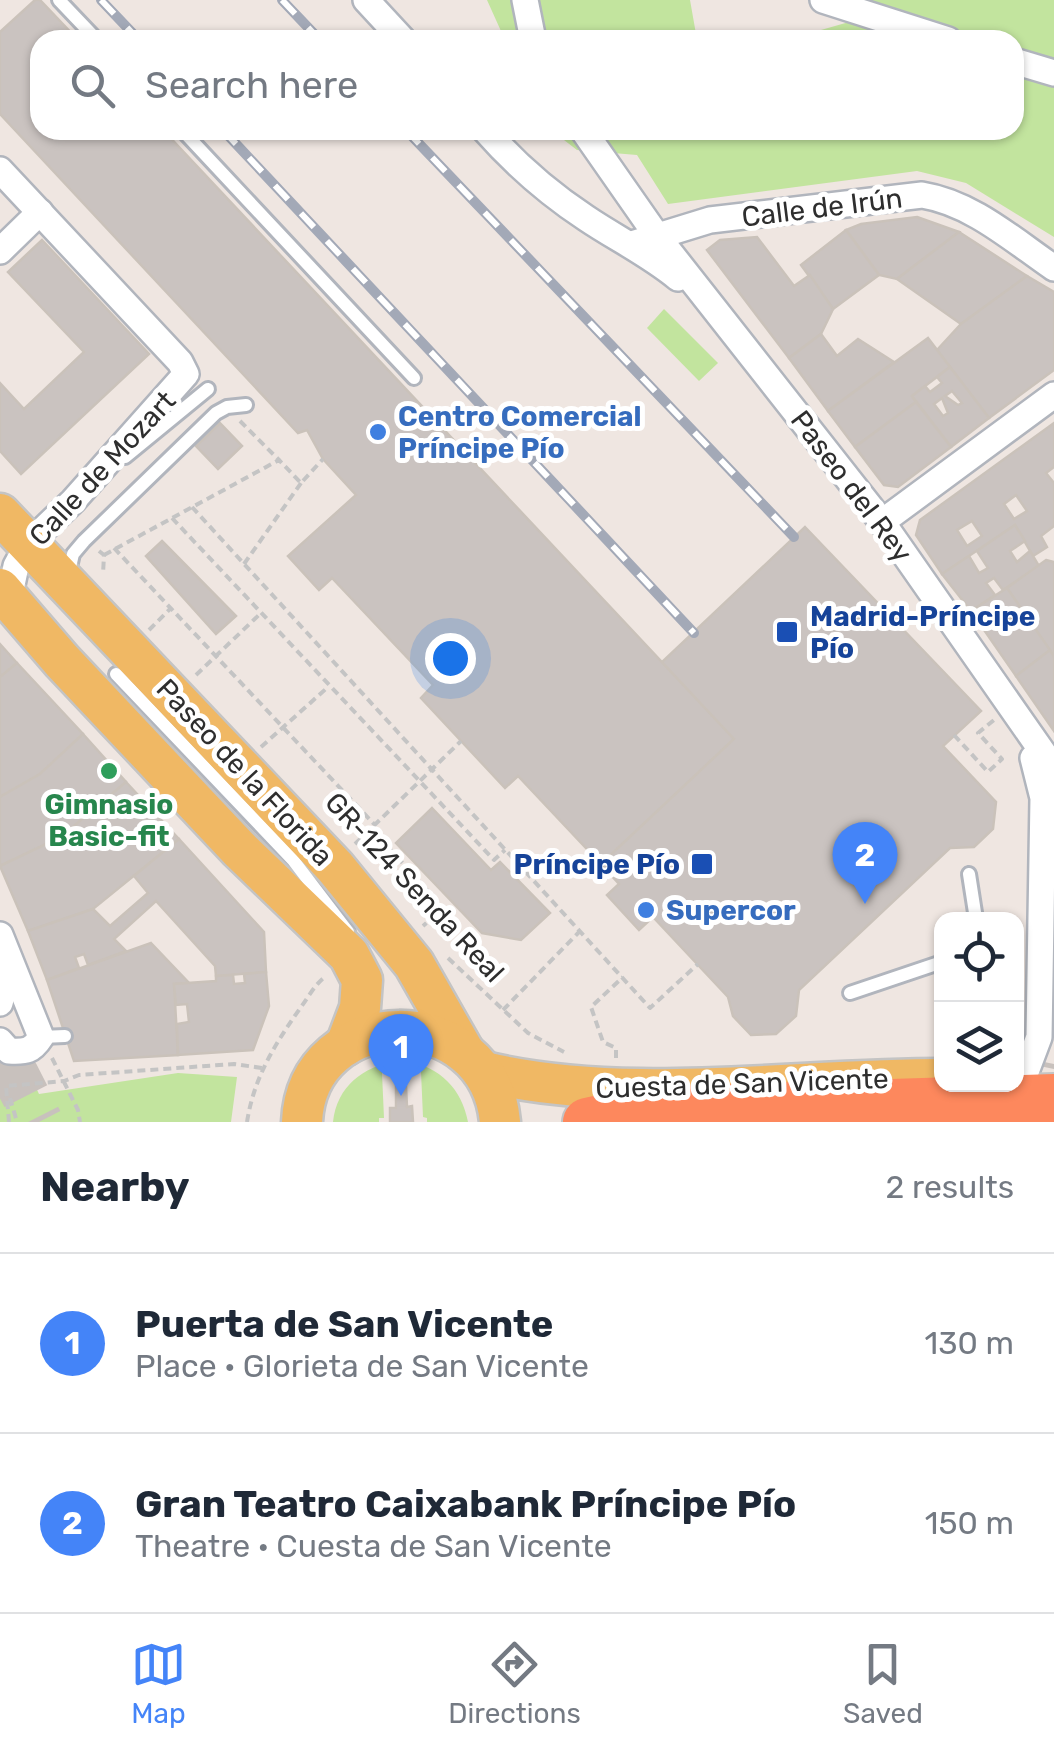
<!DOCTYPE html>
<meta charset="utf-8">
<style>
:root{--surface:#fff;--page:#f2f2f3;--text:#1f2937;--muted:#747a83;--line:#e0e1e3;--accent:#4484f8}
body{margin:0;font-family:Rubik,sans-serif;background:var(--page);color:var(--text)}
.controls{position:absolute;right:30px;bottom:30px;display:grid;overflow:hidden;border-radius:20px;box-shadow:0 2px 8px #0004}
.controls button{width:90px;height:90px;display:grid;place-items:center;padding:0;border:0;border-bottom:2px solid var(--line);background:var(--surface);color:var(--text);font:50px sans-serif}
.you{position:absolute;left:450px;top:658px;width:35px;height:35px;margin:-25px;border:8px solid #fff;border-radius:50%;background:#1a73e8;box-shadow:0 0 0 15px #1a73e833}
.badge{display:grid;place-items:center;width:65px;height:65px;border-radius:50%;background:var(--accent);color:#fff;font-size:32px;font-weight:700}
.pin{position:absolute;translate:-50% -82px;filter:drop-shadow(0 2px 5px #0008)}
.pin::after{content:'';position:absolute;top:52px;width:35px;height:30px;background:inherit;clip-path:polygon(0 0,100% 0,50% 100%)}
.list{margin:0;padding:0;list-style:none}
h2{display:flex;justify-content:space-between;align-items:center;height:130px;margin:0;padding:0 40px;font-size:42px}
h2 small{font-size:32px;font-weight:400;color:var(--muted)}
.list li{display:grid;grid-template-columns:65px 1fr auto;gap:30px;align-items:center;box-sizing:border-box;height:180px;padding:0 40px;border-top:2px solid var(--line)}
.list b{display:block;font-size:38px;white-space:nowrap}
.list p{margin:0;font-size:32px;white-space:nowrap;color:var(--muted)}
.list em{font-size:32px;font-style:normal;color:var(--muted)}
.icon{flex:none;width:55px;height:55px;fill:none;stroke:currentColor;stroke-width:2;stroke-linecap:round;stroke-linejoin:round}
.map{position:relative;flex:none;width:1054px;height:1122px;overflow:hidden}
.search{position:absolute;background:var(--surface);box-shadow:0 2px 8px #0004;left:30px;right:30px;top:30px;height:110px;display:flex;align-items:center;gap:25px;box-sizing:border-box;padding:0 35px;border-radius:30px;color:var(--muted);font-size:38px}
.sheet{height:490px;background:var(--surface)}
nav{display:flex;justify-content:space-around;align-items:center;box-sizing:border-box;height:140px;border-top:2px solid var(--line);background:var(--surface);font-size:28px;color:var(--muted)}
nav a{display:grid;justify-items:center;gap:5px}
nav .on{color:var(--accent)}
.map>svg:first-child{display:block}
.green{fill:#c2e49e}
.building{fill:#cac3c0;stroke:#cac2ba;stroke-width:2.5;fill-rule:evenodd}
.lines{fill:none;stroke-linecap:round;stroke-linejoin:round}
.minor-tunnel{stroke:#c8c1bd;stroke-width:25;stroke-dasharray:25 12;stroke-linecap:butt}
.motorway-tunnel{stroke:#c8c1bd;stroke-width:48;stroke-dasharray:48 24;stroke-linecap:butt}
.service-casing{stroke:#b1b5bd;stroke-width:18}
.minor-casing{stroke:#b1b5bd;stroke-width:30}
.primary-casing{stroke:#c4c4c4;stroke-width:45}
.motorway-casing{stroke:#c4c4c4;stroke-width:52}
.path{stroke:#c4c4c4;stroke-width:4;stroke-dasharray:8 5;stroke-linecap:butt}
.service{stroke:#fff;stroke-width:12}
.minor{stroke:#fff;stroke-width:25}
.primary{stroke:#f0b864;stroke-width:40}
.motorway{stroke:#fd885d;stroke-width:48}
.rail-casing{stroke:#a3a9b7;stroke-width:10}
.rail{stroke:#fff;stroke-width:6;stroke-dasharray:19;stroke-linecap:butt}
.shop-dot{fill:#3f7fe0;stroke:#fff;stroke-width:4}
.transit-dot{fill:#1a4fb4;stroke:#fff;stroke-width:4}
.leisure-dot{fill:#2e9e5b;stroke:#fff;stroke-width:4}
.labels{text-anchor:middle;stroke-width:10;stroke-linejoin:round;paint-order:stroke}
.street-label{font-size:28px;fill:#2e2e2e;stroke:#fff}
.shop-label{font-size:28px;font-weight:bold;fill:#366cbe;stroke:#fff;text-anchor:start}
.transit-label{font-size:28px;font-weight:bold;fill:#164399;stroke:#fff;text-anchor:start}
.leisure-label{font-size:28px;font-weight:bold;fill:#27864d;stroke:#fff}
</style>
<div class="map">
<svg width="1054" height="1122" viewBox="0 0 1054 1122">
<rect width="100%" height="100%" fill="#efe6e1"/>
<g class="green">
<polygon points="487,0 690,0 696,34 706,40 505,40"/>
<polygon points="840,0 1054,0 1054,237 966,183 917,171 668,204 637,155 577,150 551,130 1014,130 1014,40 786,40 870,16"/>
<polygon points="664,309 718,363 699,381 647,328"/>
<polygon points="0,1032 15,1061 25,1065 39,1094 178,1073 237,1077 231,1122 0,1122"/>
<path d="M396,1061L397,1072L382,1073L384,1118H379V1122H333C337,1086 363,1067 396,1061Z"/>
<path d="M407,1061C440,1067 462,1089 468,1122H427V1118L423,1117L421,1072H407Z"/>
</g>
<g class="building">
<polygon points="35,0 40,0 78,40 40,40 40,130 163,130 734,739 601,864 518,776 505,788 421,698 433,685 332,578 319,590 288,556 356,495 323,459 307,430 298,433 0,114 0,32"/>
<polygon points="917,217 959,232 897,279 879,275 846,230 861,224"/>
<polygon points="846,230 879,275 833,309 801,265"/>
<polygon points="959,232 1027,276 961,324 897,279"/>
<polygon points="757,237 794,286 810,275 833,309 821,334 789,358 707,250 720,240"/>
<polygon points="42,240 149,354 21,474 0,451 0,383 24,409 84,352 8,272"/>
<polygon points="1027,276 1054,292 1054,370 989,418 937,350 961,324"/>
<polygon points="821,334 837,356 858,339 894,362 828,411 789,358"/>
<polygon points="928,338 950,367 912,396 916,402 855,447 828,411"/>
<path d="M950,367L989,418L951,447L912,396L925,386L930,392L942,383L937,377ZM952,391L962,403L958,405L945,396ZM942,398L948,413L943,416L934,404Z"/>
<polygon points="916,402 951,447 898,487 884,485 855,447"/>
<polygon points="220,423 242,446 218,469 196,446"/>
<path d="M1054,423V467L1046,473L1054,483V526L1041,536L1047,547L1033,556L1015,525L942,574L916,535L920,520ZM1016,495L1027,511L1014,519L1004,504ZM972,521L982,536L967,546L957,530Z"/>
<polygon points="1015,525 1025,541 1010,551 1017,562 1030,551 1039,566 1003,590 994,578 986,583 995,595 971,611 942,574 969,556 979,573 988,568 977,551"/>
<polygon points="805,527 981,711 943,746 996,802 993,829 974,847 950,848 799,990 796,1016 776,1034 751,1035 733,1016 728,997 653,917 639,930 607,895 619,884 601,864 734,739 662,662"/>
<polygon points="162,541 236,616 216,634 146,556"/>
<polygon points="1046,560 1054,562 1054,657 1007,588"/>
<polygon points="1007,588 1050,650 1016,676 971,611"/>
<polygon points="0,644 17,663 0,677"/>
<polygon points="1050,650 1054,657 1054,731 1016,676"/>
<polygon points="17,663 83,734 40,774 0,797 0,677"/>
<polygon points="83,734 126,782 61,837 0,866 0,797 40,774"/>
<polygon points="126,782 179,839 93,909 28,931 0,866 61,837"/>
<polygon points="432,808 491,870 500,862 550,913 521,940 482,933 396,843"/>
<polygon points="179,839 264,932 266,972 216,976 215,966 156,901 114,939 126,951 88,965 84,954 75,957 79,968 47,980 28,931 93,909 110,926 148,893 134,876"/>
<polygon points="151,943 189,983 174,984 178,1055 74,1061 47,980"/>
<polygon points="266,972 269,1006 253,1050 178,1055 177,1024 189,1022 187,1004 176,1005 174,984 216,981 216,976 233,975 234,984 245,983 244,974"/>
<polygon points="396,1086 406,1086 407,1107 412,1106 413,1122 390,1122 390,1108 396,1108"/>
</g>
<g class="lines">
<polyline class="minor-tunnel" points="1040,1103 1049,1088 1054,1064"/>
<polyline class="motorway-tunnel" points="0,1056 15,1075 39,1122"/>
<g class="service-casing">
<g id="service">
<polyline points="59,0 97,40"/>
<polyline points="182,130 414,378"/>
<polyline points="125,457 208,389"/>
<polyline points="68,576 73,554 84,541 216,413 227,407 246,405"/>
<polyline points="116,674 293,860 348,932"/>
<polyline points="969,874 976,919"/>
<polyline points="850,993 942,962"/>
<polyline points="41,1037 65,1036"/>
</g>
</g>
<g class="minor-casing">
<g id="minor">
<polyline points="366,0 403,40"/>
<polyline points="525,0 533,40"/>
<polyline points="823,0 948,40"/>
<polyline points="1014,61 1054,73"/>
<path d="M485,130C515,164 548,193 586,218C617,239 649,254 678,278"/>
<polyline points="583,130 657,236 882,522 1046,757 1054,779"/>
<polyline points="0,170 180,362 186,374 73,501 28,544 16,566 9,599"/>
<path d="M632,244L710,220L922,195C972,203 1013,240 1054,268"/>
<polyline points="0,251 40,212"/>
<polyline points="882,522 1054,395"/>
<path d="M0,935L41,1037C32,1051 26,1052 9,1051L0,1041"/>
<polyline points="0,1003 5,985 4,962"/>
<polyline points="1024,1077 1039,1037 1043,798 1033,758"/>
</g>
</g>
<g class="primary-casing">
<g id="primary">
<polyline points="0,514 335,867 414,964 463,1050"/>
<polyline points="0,589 62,661 239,849 349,955 362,980 360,1008 346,1045"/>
<path d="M484,1072C629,1106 792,1079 942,1079"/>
<path d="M302,1122C307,1002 489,999 500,1122"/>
</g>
</g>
<g class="motorway-casing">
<polyline id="motorway" points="587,1122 619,1115 699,1109 1054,1098"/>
</g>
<g class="path">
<polyline points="240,421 279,460"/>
<polyline points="192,507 650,1008 698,964"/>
<polyline points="172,518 494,860 505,850"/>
<polyline points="114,548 374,824"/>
<polyline points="99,551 104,555 103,574"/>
<polyline points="104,555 279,460 301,483 323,459"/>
<polyline points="244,564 301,483"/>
<polyline points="149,630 171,608"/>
<polyline points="196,675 261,613"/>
<polyline points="954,735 988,772 1002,759 978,733 994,720"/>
<polyline points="261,747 328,687"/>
<polyline points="371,828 443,908 423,926"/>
<polyline points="355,844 461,741"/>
<polyline points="448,958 528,1033 564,1052"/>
<polyline points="503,1010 580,931"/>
<polyline points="52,1058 78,1110 80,1122"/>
<polyline points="616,1058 616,1048 603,1042 591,1007 623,977"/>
<polyline points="10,1098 17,1122"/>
<polyline points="9,1122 6,1086 64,1081 79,1075 234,1064 262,1068"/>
<path d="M247,1122C254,1077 275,1044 301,1007C309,996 316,983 326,976"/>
</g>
<use href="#service" class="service"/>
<use href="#minor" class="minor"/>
<use href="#primary" class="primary"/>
<use href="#motorway" class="motorway"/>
<g class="rail-casing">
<g id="rail">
<polyline points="101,0 139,40"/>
<polyline points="282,0 320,40"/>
<polyline points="223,130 694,633"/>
<polyline points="406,130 794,537"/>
</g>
</g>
<use href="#rail" class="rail"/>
</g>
<g class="shop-dot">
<circle cx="378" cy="432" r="10"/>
<circle cx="646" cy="910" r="10"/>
</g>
<g class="transit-dot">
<rect x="775" y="620" width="24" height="24" rx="5"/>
<rect x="690" y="852" width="24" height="24" rx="5"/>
</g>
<circle class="leisure-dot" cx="109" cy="771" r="10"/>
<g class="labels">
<g class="street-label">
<text transform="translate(822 207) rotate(-7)" y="10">Calle de Irún</text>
<text transform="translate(102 468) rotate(-47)" y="10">Calle de Mozart</text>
<text transform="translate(852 486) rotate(53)" y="10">Paseo del Rey</text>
<text transform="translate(245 772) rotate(47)" y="10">Paseo de la Florida</text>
<text transform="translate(415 887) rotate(47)" y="10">GR-124 Senda Real</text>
<text transform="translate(742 1083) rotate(-2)" y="10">Cuesta de San Vicente</text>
</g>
<g class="shop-label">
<text x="398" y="426">Centro Comercial<tspan x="398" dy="32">Príncipe Pío</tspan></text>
<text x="666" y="920">Supercor</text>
</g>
<g class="transit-label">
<text x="810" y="626">Madrid-Príncipe<tspan x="810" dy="32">Pío</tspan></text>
<text x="680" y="874" text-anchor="end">Príncipe Pío</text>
</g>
<g class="leisure-label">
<text x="109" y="814">Gimnasio<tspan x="109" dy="32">Basic-fit</tspan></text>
</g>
</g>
</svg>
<div class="controls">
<button><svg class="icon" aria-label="locate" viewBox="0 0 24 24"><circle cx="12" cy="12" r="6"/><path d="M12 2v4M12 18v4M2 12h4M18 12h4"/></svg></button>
<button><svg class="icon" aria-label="layers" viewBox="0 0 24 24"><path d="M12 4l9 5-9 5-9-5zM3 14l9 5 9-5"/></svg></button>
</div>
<div class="you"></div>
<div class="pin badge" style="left:401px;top:1096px">1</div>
<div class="pin badge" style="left:865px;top:904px">2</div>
<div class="search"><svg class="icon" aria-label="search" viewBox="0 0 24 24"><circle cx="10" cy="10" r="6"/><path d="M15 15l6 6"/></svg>Search here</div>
</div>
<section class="sheet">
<h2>Nearby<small>2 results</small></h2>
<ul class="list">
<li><span class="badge">1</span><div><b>Puerta de San Vicente</b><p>Place · Glorieta de San Vicente</p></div><em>130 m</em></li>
<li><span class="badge">2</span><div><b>Gran Teatro Caixabank Príncipe Pío</b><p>Theatre · Cuesta de San Vicente</p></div><em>150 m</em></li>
</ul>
</section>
<nav>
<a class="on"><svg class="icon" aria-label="map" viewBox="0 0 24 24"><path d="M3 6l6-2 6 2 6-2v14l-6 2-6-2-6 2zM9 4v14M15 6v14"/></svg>Map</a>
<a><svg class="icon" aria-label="directions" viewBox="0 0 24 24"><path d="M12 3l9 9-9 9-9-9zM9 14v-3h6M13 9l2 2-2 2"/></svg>Directions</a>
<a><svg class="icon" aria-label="saved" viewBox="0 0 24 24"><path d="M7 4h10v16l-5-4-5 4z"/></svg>Saved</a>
</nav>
